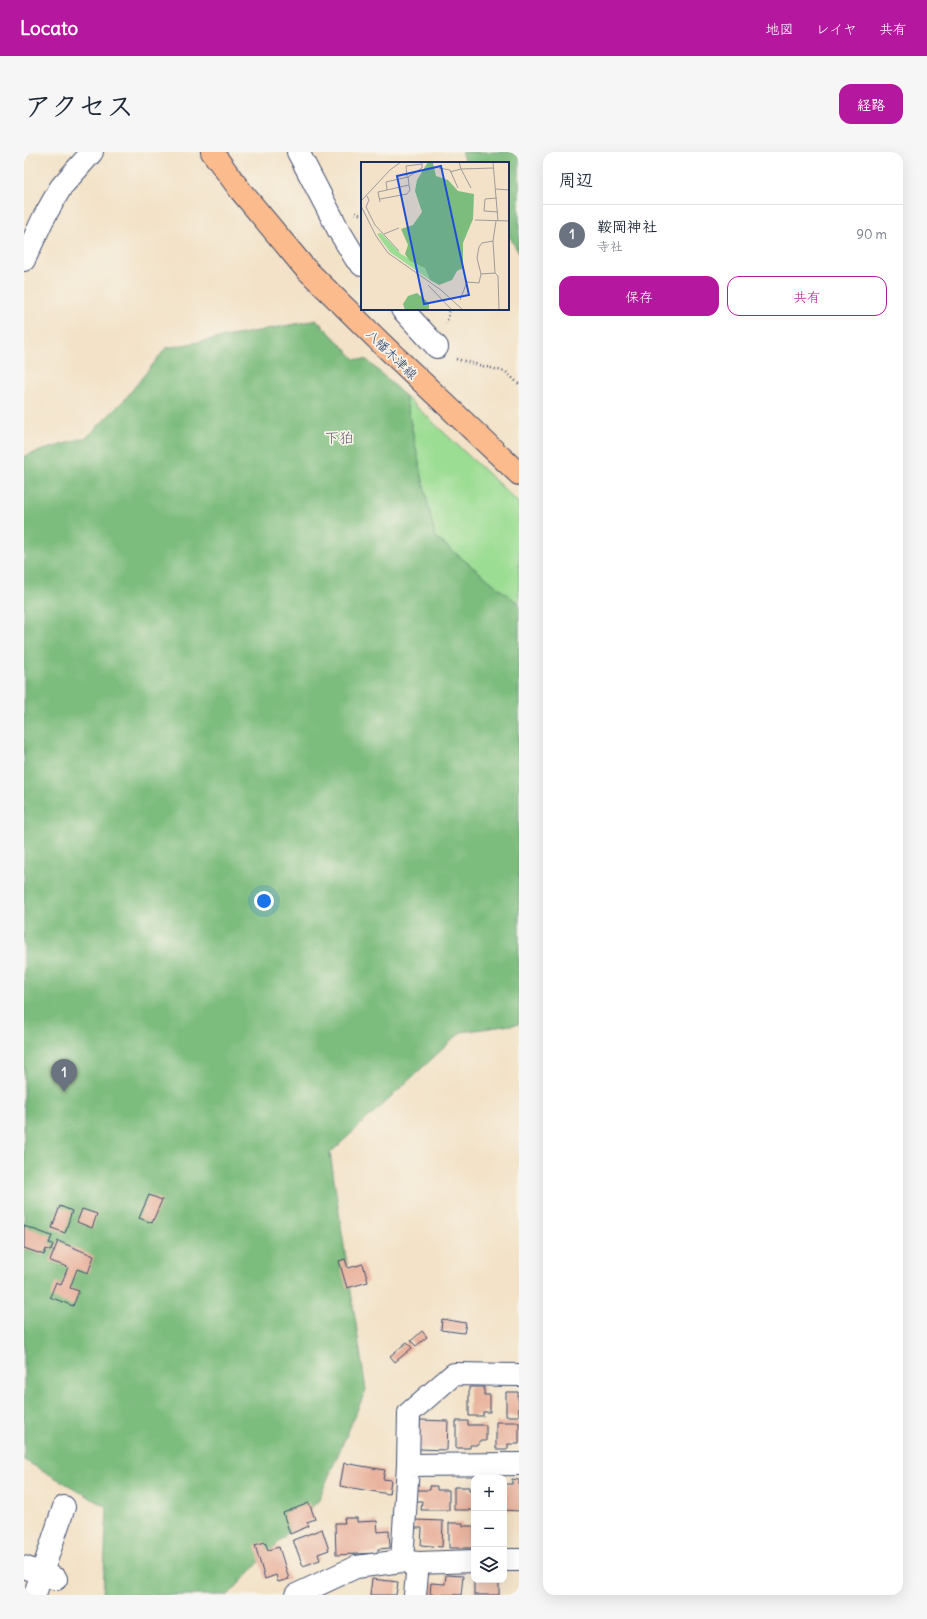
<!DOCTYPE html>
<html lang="ja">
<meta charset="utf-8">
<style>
:root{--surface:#fff;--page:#f6f6f7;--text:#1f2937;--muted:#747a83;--line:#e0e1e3;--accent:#b5179e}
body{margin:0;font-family:Delius,"Klee One",sans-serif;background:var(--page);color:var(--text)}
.controls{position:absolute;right:12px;bottom:12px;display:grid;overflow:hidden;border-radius:8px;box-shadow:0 4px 16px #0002}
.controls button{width:36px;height:36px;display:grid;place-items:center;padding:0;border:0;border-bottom:1px solid var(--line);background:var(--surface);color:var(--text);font:20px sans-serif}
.you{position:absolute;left:240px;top:749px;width:14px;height:14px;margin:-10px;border:3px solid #fff;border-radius:50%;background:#1a73e8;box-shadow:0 0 0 6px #1a73e833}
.badge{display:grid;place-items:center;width:26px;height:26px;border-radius:50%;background:var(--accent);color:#fff;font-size:13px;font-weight:700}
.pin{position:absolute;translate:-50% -33px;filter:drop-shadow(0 1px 2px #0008)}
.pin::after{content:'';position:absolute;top:21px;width:14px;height:12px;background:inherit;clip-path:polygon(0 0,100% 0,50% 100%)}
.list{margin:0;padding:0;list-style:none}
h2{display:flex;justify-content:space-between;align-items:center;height:52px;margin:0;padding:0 16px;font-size:17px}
h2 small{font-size:13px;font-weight:400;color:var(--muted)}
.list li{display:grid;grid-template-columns:26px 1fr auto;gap:12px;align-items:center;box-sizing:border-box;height:60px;padding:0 16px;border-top:1px solid var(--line)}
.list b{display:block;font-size:15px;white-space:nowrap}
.list p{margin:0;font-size:13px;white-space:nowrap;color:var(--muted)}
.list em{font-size:13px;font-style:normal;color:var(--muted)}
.actions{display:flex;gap:8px;padding:12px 16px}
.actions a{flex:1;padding:9px 0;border:1px solid var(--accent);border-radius:12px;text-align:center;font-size:14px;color:var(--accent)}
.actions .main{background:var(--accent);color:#fff}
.icon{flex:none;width:22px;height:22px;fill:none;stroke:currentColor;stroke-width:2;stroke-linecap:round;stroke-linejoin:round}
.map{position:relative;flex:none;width:495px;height:1443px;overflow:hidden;border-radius:12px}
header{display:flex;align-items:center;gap:24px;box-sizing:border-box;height:56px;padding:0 20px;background:var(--accent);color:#fff}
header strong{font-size:19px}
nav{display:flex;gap:22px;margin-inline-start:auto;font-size:14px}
.intro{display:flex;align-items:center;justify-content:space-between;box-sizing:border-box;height:96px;padding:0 24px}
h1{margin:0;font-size:28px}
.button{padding:10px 18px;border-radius:12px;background:var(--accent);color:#fff;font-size:14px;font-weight:700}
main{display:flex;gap:24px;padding:0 24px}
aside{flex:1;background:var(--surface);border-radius:12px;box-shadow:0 4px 16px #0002}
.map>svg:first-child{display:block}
.green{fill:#9bdd93;stroke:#5b8678}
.forest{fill:#7cbc7d;stroke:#4c766e}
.building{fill:#e9b29d}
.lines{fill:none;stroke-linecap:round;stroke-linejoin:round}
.minor-casing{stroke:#3b4a6e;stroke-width:24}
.primary-casing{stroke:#3b4a6e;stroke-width:24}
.path{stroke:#3b4a6e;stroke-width:2.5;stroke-dasharray:1 3;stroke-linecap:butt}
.minor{stroke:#fff;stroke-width:22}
.primary{stroke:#fbbb8d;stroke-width:22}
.labels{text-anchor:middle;stroke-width:3.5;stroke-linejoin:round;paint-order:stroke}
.street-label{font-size:13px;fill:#1b2f5e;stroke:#f7f3e8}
.quarter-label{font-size:15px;fill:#635d74;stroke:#f7f3e8}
.inset-road{fill:none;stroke:#9d9a9d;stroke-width:1}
.view{fill:#1d4ed8;fill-opacity:0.15;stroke:#1d4ed8;stroke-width:2}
.inset-edge{fill:none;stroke:#1b2f5e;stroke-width:2}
</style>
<header>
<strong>Locato</strong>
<nav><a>地図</a><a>レイヤ</a><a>共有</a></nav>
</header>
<div class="intro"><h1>アクセス</h1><a class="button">経路</a></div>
<main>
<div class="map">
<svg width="495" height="1443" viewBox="0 0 495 1443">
<rect width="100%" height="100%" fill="#f7f3e8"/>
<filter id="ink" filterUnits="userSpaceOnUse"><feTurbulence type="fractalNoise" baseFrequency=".025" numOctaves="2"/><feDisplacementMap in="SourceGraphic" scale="8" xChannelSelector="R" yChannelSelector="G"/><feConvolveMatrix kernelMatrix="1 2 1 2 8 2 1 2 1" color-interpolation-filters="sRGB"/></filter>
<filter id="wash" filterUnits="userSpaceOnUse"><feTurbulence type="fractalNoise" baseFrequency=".012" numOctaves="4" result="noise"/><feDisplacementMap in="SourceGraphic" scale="16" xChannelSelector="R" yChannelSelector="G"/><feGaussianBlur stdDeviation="0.9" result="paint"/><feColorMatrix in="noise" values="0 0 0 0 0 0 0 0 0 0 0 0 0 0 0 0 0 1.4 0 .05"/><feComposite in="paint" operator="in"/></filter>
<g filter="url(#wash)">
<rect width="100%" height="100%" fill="#f3e2c7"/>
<polygon class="green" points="381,244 495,351 495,452 411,385"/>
<g class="forest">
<polygon points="439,0 495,0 495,101 484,82 484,11 443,11 438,3"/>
<polygon points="293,168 331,207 343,208 381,244 411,385 495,452 495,872 437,880 306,1001 342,1238 294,1349 204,1443 79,1443 83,1355 0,1308 0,304 63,285 101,247 142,196"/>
</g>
<g id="blocks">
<g class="building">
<polygon points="125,1043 138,1048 128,1071 115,1066"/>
<polygon points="36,1054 48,1059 41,1081 28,1076"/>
<polygon points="58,1057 73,1062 68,1076 53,1070"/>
<polygon points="0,1074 28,1084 25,1091 29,1092 27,1099 22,1097 20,1103 0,1096"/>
<polygon points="34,1089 70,1104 64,1121 53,1117 46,1136 55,1139 49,1154 26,1145 32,1130 37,1133 44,1115 26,1109"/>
<polygon points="321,1107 324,1116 339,1112 344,1130 323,1136 315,1109"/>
<polygon points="418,1167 442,1171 440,1181 417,1178"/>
<polygon points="398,1179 403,1185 392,1194 387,1189"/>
<polygon points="383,1190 388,1196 371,1210 366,1204"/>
<polygon points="445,1235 460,1235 460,1243 466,1243 466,1260 459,1260 459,1264 445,1264"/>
<polygon points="482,1240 494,1240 495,1264 482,1264"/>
<polygon points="396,1268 424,1269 423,1298 395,1297"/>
<polygon points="432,1269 444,1269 444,1273 462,1273 462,1289 455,1289 455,1293 446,1293 446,1296 432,1296"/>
<polygon points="472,1270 495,1270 495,1292 484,1292 484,1297 472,1297"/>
<polygon points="320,1311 361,1318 359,1327 367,1328 365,1342 316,1334"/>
<polygon points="488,1327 495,1328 495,1359 480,1358 480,1332 488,1332"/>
<polygon points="406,1334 413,1334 413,1338 425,1338 425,1358 397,1358 398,1349 391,1349 391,1338 406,1338"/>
<polygon points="430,1335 445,1335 445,1338 450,1338 450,1358 430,1358"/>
<polygon points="285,1351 291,1367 283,1370 285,1374 266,1382 259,1361"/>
<polygon points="320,1366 333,1366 333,1370 353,1369 354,1380 365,1379 366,1396 354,1397 354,1401 312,1403 311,1371 321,1371"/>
<polygon points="391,1368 419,1369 418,1395 397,1393 398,1376 391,1376"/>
<polygon points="425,1371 439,1371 439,1374 450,1374 450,1396 425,1396"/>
<polygon points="298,1377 305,1398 294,1402 296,1408 279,1414 269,1388"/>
<polygon points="241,1390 244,1398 255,1395 265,1427 254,1430 252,1423 241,1427 231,1393"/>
<polygon points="422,1423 439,1424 437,1443 406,1442 407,1431 421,1432"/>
<polygon points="348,1427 374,1430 372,1443 346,1443"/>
<rect x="450" y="1428" width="25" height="15"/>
</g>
</g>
</g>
<g filter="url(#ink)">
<use href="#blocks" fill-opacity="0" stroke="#3b4a6e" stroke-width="1"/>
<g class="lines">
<g class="minor-casing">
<g id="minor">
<polyline points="274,0 314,77 332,107 338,113"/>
<polyline points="0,108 19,67 37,35 68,0"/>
<polyline points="378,157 413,195"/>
<polyline points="384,1313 385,1261 430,1222 495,1223"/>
<polyline points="480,1408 495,1408"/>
<polyline points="378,1409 394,1411 450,1409"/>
<polyline points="0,1415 32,1427"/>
<polyline points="12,1439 40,1355"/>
<polyline points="272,1443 332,1415 378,1409 384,1313 495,1312"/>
<polyline points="391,1443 394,1411"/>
</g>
</g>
<g class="primary-casing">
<polyline id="primary" points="188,0 216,38 280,115 357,191 495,322"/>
</g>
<g class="path">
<polyline points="331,61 338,63"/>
<polyline points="422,172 426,157"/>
<polyline points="432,207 482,220 495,232"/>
</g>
<use href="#minor" class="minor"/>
<use href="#primary" class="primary"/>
</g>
</g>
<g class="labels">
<g class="street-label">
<text transform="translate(368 202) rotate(44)" y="5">八幡木津線</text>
</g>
<g class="quarter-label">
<text x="315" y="291">下狛</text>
</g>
</g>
<g transform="translate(337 10)">
<rect width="148" height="148" fill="#f3e2c7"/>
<path d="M20,71L40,92L64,106L69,118L29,90L16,72Z" fill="#9bdd93"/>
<path d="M67,0L72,1L75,14L87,18L97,29L113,32L112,57L102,81V106L96,109L91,118L78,123L69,118L64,106L49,99L44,92L47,83L40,67L52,63L61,50L54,29L56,18ZM56,131L68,141V148H44L42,142L47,134Z" fill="#7cbc7d"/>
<path class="inset-road" d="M98,0L100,7L133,6M132,0L137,59M78,6L89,8L97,26M89,10L100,7L110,26M46,15L45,4L61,2M135,27L148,28M26,28L25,20L47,15M6,34L8,38L5,45L14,63L38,89M136,36L124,37L123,49L137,50M19,37L46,32L49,28L48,23M0,39L29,8L40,0M19,40L17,30L48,23L47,15L61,6V0M0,44L15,74L27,91L80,128L102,148M114,58L148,59M135,59L132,79L134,111L137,114L138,148M23,72L38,66M120,112L116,96L118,85L121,81L132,79M67,123L91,148M99,138L106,120L118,121L120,112L134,111"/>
<path class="view" d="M80,4L108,133L63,142L36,14Z"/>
<rect width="148" height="148" class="inset-edge"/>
</g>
</svg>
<div class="controls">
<button>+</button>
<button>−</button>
<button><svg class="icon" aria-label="layers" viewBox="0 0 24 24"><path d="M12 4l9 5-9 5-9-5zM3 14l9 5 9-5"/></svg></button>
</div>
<div class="you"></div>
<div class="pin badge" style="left:40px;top:940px;background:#6b7280">1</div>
</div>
<aside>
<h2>周辺<small></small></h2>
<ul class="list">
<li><span class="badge" style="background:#6b7280">1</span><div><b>鞍岡神社</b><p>寺社</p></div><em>90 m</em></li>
</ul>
<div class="actions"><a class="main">保存</a><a>共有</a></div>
</aside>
</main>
